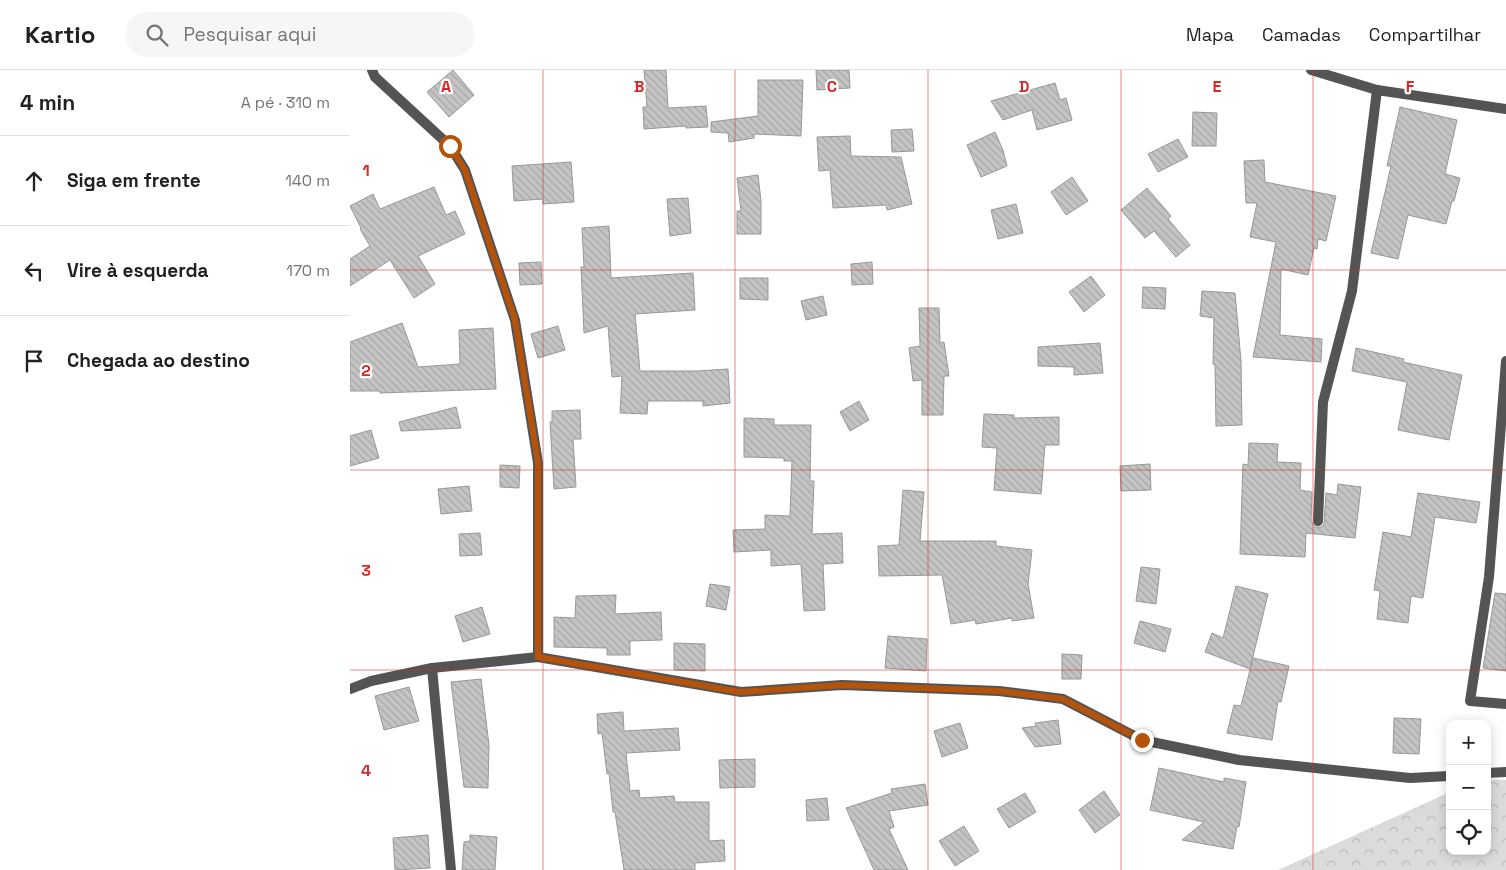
<!DOCTYPE html>
<html lang="pt">
<meta charset="utf-8">
<style>
:root{--surface:#fff;--page:#f6f6f6;--text:#202124;--muted:#757577;--line:#e0e0e0}
body{margin:0;font-family:"Space Grotesk",sans-serif;background:var(--page);color:var(--text)}
.controls{position:absolute;right:15px;bottom:15px;display:grid;overflow:hidden;border-radius:10px;box-shadow:0 2px 12px #0003}
.controls button{width:45px;height:45px;display:grid;place-items:center;padding:0;border:0;border-bottom:1px solid var(--line);background:var(--surface);color:var(--text);font:25px sans-serif}
.stop{position:absolute;width:15px;height:15px;margin:-11px;border:4px solid #b45309;border-radius:50%;background:#fff}
.stop.end{background:#b45309;border-color:#fff;box-shadow:0 1px 5px #0008}
.list{margin:0;padding:0;list-style:none}
h2{display:flex;justify-content:space-between;align-items:center;height:65px;margin:0;padding:0 20px;font-size:21px}
h2 small{font-size:16px;font-weight:400;color:var(--muted)}
.list li{display:grid;grid-template-columns:32px 1fr auto;gap:15px;align-items:center;box-sizing:border-box;height:90px;padding:0 20px;border-top:1px solid var(--line)}
.list b{display:block;font-size:19px;white-space:nowrap}
.list em{font-size:16px;font-style:normal;color:var(--muted)}
.icon{flex:none;width:28px;height:28px;fill:none;stroke:currentColor;stroke-width:2;stroke-linecap:round;stroke-linejoin:round}
.map{position:relative;flex:none;width:1156px;height:800px;overflow:hidden}
header{display:flex;align-items:center;gap:30px;box-sizing:border-box;height:70px;padding:0 25px;background:var(--surface);border-bottom:1px solid var(--line)}
header strong{font-size:24px}
nav{display:flex;gap:28px;margin-inline-start:auto;font-size:18px}
.search{width:350px;height:45px;background:var(--page);display:flex;align-items:center;gap:12px;box-sizing:border-box;padding:0 18px;border-radius:28px;color:var(--muted);font-size:19px}
main{display:flex}
aside{flex:1;background:var(--surface)}
.map>svg:first-child{display:block}
.forest{fill:url(#forest-crowns)}
.building{fill:url(#building-back-hatch);stroke:#989898}
.lines{fill:none;stroke-linecap:round;stroke-linejoin:round}
.minor{stroke:#545454;stroke-width:10}
.route{stroke:#b45309;stroke-width:6}
.grid{fill:none;stroke:#d62828;stroke-width:1;stroke-opacity:0.55}
.grid-label{font-size:16px;text-anchor:middle;font-weight:bold;fill:#d62828;stroke:#fff;stroke-width:4.5;stroke-linejoin:round;paint-order:stroke}
</style>
<header>
<strong>Kartio</strong>
<div class="search"><svg class="icon" aria-label="search" viewBox="0 0 24 24"><circle cx="10" cy="10" r="6"/><path d="M15 15l6 6"/></svg>Pesquisar aqui</div>
<nav><a>Mapa</a><a>Camadas</a><a>Compartilhar</a></nav>
</header>
<main>
<aside>
<h2>4 min<small>A pé · 310 m</small></h2>
<ul class="list">
<li><svg class="icon" aria-label="ahead" viewBox="0 0 24 24"><path d="M12 20V5M6 11l6-6 6 6"/></svg><div><b>Siga em frente</b></div><em>140 m</em></li>
<li><svg class="icon" aria-label="left" viewBox="0 0 24 24"><path d="M17 20v-9H6M10 6l-5 5 5 5"/></svg><div><b>Vire à esquerda</b></div><em>170 m</em></li>
<li><svg class="icon" aria-label="arrive" viewBox="0 0 24 24"><path d="M6 21V4h12l-3 4 3 4H6"/></svg><div><b>Chegada ao destino</b></div></li>
</ul>
</aside>
<div class="map">
<svg width="1156" height="800" viewBox="0 0 1156 800">
<defs>
<pattern id="forest-crowns" width="20" height="18" patternUnits="userSpaceOnUse" patternTransform="scale(1.25)"><rect width="20" height="18" fill="#dbdbdb"/><path d="M2 6a3 3 0 1 1 6 0M12 15a3 3 0 1 1 6 0" fill="none" stroke="#bababa"/></pattern>
<pattern id="building-back-hatch" width="6" height="6" patternUnits="userSpaceOnUse" patternTransform="scale(1.25)"><rect width="6" height="6" fill="#c4c4c4"/><path d="M-1 5l2 2M0 0l6 6M5-1l2 2" fill="none" stroke="#a7a7a7"/></pattern>
</defs>
<rect width="100%" height="100%" fill="#fff"/>
<polygon class="forest" points="1137,709 1156,710 1156,800 928,800 1100,722 1100,781 1137,781"/>
<g class="building">
<polygon points="103,0 124,25 99,47 77,22"/>
<polygon points="294,0 316,0 318,38 356,36 358,57 336,58 336,56 294,59 293,37 297,37"/>
<polygon points="466,0 499,0 500,18 467,20"/>
<polygon points="408,10 453,10 451,66 404,64 404,68 379,72 378,63 361,62 361,52 408,46"/>
<polygon points="705,13 710,30 716,28 722,50 687,60 682,40 653,50 641,31"/>
<polygon points="1050,37 1107,50 1095,104 1110,108 1104,131 1102,131 1096,154 1058,145 1048,189 1021,183 1041,96 1037,96"/>
<polygon points="843,42 867,43 866,76 842,76"/>
<polygon points="562,59 564,81 542,82 541,60"/>
<polygon points="645,62 653,80 657,96 631,107 617,75"/>
<polygon points="500,66 501,86 551,87 562,134 537,140 536,135 483,138 480,100 469,101 467,67"/>
<polygon points="828,69 838,87 808,102 798,84"/>
<polygon points="914,90 915,112 986,126 976,171 968,169 967,179 964,178 958,205 931,199 930,265 972,269 971,292 903,287 926,172 900,167 907,133 896,133 894,91"/>
<polygon points="221,92 224,132 193,134 193,129 164,131 162,96"/>
<polygon points="408,105 411,131 411,164 387,164 387,141 391,141 387,108"/>
<polygon points="722,107 738,131 716,145 701,122"/>
<polygon points="84,117 96,145 105,141 115,164 68,186 85,214 64,228 40,190 0,216 0,189 20,176 10,159 11,158 0,136 23,124 30,139"/>
<polygon points="797,118 821,146 818,149 840,175 826,187 804,161 795,168 771,140"/>
<polygon points="338,128 341,163 320,166 317,129"/>
<polygon points="666,134 673,163 648,169 641,140"/>
<polygon points="259,156 261,208 343,203 345,240 285,244 290,301 347,301 378,299 380,333 353,336 353,331 298,331 297,344 270,343 272,306 262,307 258,256 234,263 231,197 234,197 232,158"/>
<polygon points="191,192 192,214 170,215 169,193"/>
<polygon points="522,192 523,214 502,215 501,194"/>
<polygon points="741,206 755,225 734,242 719,222"/>
<polygon points="390,208 418,208 418,230 390,229"/>
<polygon points="793,217 816,218 815,239 792,238"/>
<polygon points="852,221 885,223 891,291 892,355 866,356 865,295 863,294 864,248 850,246"/>
<polygon points="473,226 477,245 456,250 451,231"/>
<polygon points="569,238 589,238 590,273 594,272 599,306 594,306 593,345 572,345 572,310 563,311 559,278 570,276"/>
<polygon points="52,253 68,297 110,294 109,260 143,258 146,319 30,323 30,321 0,321 0,272"/>
<polygon points="208,256 215,280 188,288 181,264"/>
<polygon points="750,273 753,303 724,305 724,297 688,296 688,277"/>
<polygon points="1006,278 1054,289 1053,292 1112,305 1099,370 1048,360 1057,312 1002,301"/>
<polygon points="509,331 519,350 500,361 490,342"/>
<polygon points="106,337 111,358 51,361 49,352"/>
<polygon points="230,340 231,369 223,369 226,417 204,419 200,352 202,352 202,341"/>
<polygon points="634,344 664,345 664,348 709,347 709,375 695,375 691,424 644,420 647,378 632,377"/>
<polygon points="394,348 424,349 424,355 461,355 460,411 464,411 462,464 492,463 493,493 473,494 475,540 454,541 451,494 421,496 421,480 384,482 383,460 415,459 415,445 440,446 442,391 434,391 434,388 394,387"/>
<polygon points="21,360 29,388 0,396 0,366"/>
<polygon points="899,373 928,374 927,392 951,393 950,420 962,422 961,451 965,457 971,457 974,454 976,423 987,425 988,414 1011,417 1005,468 956,463 955,487 890,484 893,394 898,395"/>
<polygon points="800,394 801,420 771,421 770,396"/>
<polygon points="150,395 170,396 169,418 150,417"/>
<polygon points="119,416 122,441 91,444 88,419"/>
<polygon points="553,420 574,422 570,471 646,471 646,476 682,480 678,514 684,548 662,551 662,548 626,554 625,550 601,554 592,505 529,506 528,476 549,475"/>
<polygon points="1068,423 1130,432 1126,453 1085,447 1073,528 1061,526 1058,553 1027,549 1030,521 1024,520 1033,462 1061,467"/>
<polygon points="130,463 132,485 110,486 109,464"/>
<polygon points="791,497 810,499 806,534 786,531"/>
<polygon points="360,514 380,517 376,540 356,536"/>
<polygon points="886,516 918,524 900,599 855,582 862,563 873,568"/>
<polygon points="1145,523 1156,524 1156,601 1133,598"/>
<polygon points="266,525 265,544 311,542 312,570 280,571 280,585 257,585 257,578 204,577 204,547 225,548 226,526"/>
<polygon points="132,537 140,564 113,572 105,546"/>
<polygon points="790,551 821,559 815,582 784,573"/>
<polygon points="538,566 577,569 576,601 535,598"/>
<polygon points="324,573 355,574 355,601 324,600"/>
<polygon points="712,584 732,585 731,609 712,609"/>
<polygon points="903,588 939,596 931,632 928,631 922,670 877,663 884,635 891,636"/>
<polygon points="131,609 139,675 138,718 114,717 101,612"/>
<polygon points="59,617 69,651 34,660 25,626"/>
<polygon points="273,642 274,661 328,658 330,680 276,683 280,721 289,720 290,728 324,726 325,732 359,732 359,771 374,770 375,791 345,793 345,800 274,800 265,742 263,742 259,703 257,704 252,663 248,664 247,644"/>
<polygon points="1044,648 1071,649 1069,684 1043,683"/>
<polygon points="708,650 711,674 685,677 672,658 686,656 685,653"/>
<polygon points="610,653 618,678 592,687 584,661"/>
<polygon points="405,689 405,717 370,718 369,690"/>
<polygon points="809,698 874,712 874,708 896,712 889,757 887,756 883,779 832,770 854,752 800,740"/>
<polygon points="575,714 578,735 539,741 544,757 539,759 558,800 524,800 496,738 542,723 541,719"/>
<polygon points="754,721 770,745 745,763 729,740"/>
<polygon points="675,723 686,742 659,758 647,739"/>
<polygon points="477,728 479,750 457,751 456,730"/>
<polygon points="614,756 629,781 605,796 589,771"/>
<polygon points="78,765 80,798 45,800 43,768"/>
<polygon points="120,765 147,767 145,800 112,800 114,772 120,771"/>
</g>
<g class="lines">
<g class="minor">
<polyline points="22,0 25,7 100,76 115,100 165,250 188,393 188,587"/>
<polyline points="961,0 1027,20 1156,39"/>
<polyline points="1156,291 1139,507 1120,631 1156,634"/>
<polyline points="968,451 973,332 1002,221 1027,20"/>
<polyline points="0,619 21,611 82,598"/>
<polyline points="1137,703 1156,702"/>
<polyline points="101,800 82,598 188,587 391,622 492,615 649,621 713,629 792,670 889,690 1060,708 1100,706"/>
</g>
</g>
<g class="lines">
<polyline class="route" points="100,76 115,100 165,250 188,393 188,587 390,622 492,615 649,621 713,629 792,670"/>
</g>
<path class="grid" d="M193,0V800M385,0V800M578,0V800M771,0V800M963,0V800M0,200H1156M0,400H1156M0,600H1156"/>
<g class="grid-label">
<text x="96" y="22">A</text>
<text x="289" y="22">B</text>
<text x="482" y="22">C</text>
<text x="674" y="22">D</text>
<text x="867" y="22">E</text>
<text x="1060" y="22">F</text>
<text x="16" y="106">1</text>
<text x="16" y="306">2</text>
<text x="16" y="506">3</text>
<text x="16" y="706">4</text>
</g>
</svg>
<div class="controls">
<button>+</button>
<button>−</button>
<button><svg class="icon" aria-label="locate" viewBox="0 0 24 24"><circle cx="12" cy="12" r="6"/><path d="M12 2v4M12 18v4M2 12h4M18 12h4"/></svg></button>
</div>
<div class="stop" style="left:100px;top:76px"></div>
<div class="stop end" style="left:792px;top:670px"></div>
</div>
</main>
